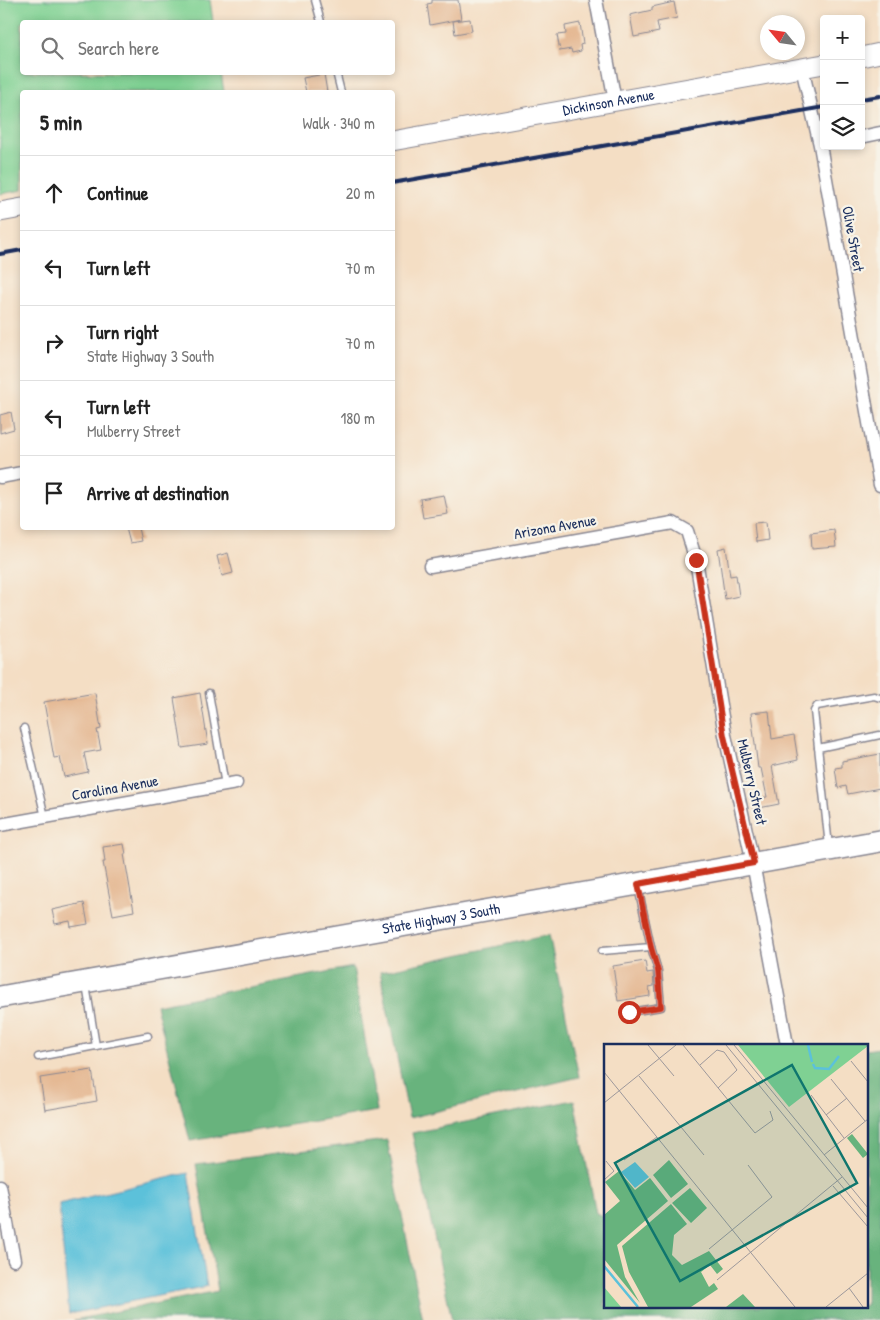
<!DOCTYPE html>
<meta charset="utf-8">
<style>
:root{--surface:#fff;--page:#f2f2f2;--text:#222;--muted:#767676;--line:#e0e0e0}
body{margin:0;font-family:"Patrick Hand",sans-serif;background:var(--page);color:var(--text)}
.controls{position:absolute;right:15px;top:15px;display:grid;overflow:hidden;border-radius:5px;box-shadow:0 2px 8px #0003}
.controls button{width:45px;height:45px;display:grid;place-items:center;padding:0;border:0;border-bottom:1px solid var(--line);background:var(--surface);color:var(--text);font:25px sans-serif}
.compass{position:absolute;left:760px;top:15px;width:45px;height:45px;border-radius:50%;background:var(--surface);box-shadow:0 2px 8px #0003;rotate:299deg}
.stop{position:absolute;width:15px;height:15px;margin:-11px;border:4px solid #c8321e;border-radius:50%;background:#fff}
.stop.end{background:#c8321e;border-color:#fff;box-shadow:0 1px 5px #0008}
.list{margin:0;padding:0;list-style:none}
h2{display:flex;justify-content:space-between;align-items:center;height:65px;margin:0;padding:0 20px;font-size:21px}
h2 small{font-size:16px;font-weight:400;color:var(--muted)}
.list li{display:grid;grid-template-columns:32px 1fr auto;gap:15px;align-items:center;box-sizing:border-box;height:75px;padding:0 20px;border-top:1px solid var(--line)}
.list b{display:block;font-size:19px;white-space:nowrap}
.list p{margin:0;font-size:16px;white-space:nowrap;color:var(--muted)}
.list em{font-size:16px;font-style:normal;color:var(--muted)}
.icon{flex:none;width:28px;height:28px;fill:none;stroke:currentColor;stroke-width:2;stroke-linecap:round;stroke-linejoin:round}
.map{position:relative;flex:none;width:880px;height:1320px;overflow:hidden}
.search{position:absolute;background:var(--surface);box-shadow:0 2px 8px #0003;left:20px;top:20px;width:375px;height:55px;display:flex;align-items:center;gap:12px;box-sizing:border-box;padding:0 18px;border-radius:5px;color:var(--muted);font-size:19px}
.panel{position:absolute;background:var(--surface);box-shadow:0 2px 8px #0003;left:20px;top:90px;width:375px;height:440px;border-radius:5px}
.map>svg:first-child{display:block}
.green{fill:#7fd193;stroke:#4d8078}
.forest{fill:#67b37d;stroke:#41716e}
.water{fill:#5cc1da;stroke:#3c789c}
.building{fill:#e5b994}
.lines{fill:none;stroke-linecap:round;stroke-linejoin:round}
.lane-casing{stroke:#888691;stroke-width:9}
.street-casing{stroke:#888691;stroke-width:15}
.secondary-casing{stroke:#888691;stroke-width:21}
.primary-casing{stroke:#888691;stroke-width:24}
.lane{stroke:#fff;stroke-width:6}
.street{stroke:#fff;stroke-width:12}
.secondary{stroke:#fff;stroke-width:19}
.primary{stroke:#fff;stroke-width:21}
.rail{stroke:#1b2f5e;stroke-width:4}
.route{stroke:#c8321e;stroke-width:6}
.labels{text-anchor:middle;stroke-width:4.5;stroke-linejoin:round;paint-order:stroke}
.street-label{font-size:15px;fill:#1b2f5e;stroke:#f7f3e8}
.inset-river{fill:none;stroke:#5cc1da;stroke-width:2.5}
.inset-road{fill:none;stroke:#9d989b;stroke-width:1}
.view{fill:#0f766e;fill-opacity:0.15;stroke:#0f766e;stroke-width:2.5}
.inset-edge{fill:none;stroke:#1b2f5e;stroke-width:2.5}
</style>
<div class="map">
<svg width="880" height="1320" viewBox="0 0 880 1320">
<rect width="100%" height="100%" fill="#f7f3e8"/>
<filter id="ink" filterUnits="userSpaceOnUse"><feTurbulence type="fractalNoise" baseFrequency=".02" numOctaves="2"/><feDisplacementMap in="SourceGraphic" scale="10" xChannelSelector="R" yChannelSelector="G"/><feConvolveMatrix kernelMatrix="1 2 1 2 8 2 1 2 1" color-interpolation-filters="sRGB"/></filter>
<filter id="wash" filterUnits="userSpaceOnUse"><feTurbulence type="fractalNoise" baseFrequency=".0096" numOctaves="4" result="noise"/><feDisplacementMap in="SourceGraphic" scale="20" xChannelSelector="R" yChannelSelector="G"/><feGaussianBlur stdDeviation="1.12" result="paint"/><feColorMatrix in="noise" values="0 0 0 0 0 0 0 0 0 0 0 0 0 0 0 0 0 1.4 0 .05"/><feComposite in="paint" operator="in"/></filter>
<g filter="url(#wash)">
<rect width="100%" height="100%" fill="#f4dec4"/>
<polygon class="green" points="0,0 210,0 213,22 22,22 22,72 221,73 224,92 22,92 22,190 0,194"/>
<g class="forest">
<polygon points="549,935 579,1077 409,1118 380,972"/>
<polygon points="353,967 377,1111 190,1141 156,1005"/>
<polygon points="880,1048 880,1320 452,1320 412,1133 574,1100 596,1213 605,1217 605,1306 866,1306 866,1050"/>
<polygon points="387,1140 423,1320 74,1320 218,1291 196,1164"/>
</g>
<polygon class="water" points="188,1173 207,1286 69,1314 59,1204"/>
<g id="blocks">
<g class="building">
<polygon points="432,0 458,0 461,19 430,25 427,4 432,3"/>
<polygon points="674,2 677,18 657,22 659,32 634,37 630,15 652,10 652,7"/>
<polygon points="470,19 472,31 455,34 453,21"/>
<polygon points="580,23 583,44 580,45 581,51 572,53 571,49 560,51 557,35 566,34 565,26"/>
<polygon points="324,74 327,92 306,92 303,78"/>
<polygon points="11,412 14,429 0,433 0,415"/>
<polygon points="444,495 448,514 423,518 420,499"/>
<polygon points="766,522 768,540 756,542 754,523"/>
<polygon points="126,528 138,528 141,541 130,543"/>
<polygon points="834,530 836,547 812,549 811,533"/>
<polygon points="726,547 730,576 736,575 739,596 725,599 718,549"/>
<polygon points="228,553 233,573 222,576 217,556"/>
<polygon points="95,693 101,729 97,730 101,750 84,753 88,772 64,777 60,757 54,758 44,702"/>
<polygon points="200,693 208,744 182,748 174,698"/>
<polygon points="769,711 772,739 794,735 798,760 772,766 779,804 754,809 753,799 767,797 761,768 758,768 751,713"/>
<polygon points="880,754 880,788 848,794 846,786 838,788 835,768 842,767 842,761"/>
<polygon points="124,844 126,854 124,854 134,911 113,915 103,862 105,862 103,847"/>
<polygon points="84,903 88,924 71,927 70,921 55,924 52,910"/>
<polygon points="645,961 647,973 653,972 654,986 649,987 650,996 618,1001 613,966"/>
<polygon points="92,1070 97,1101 45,1110 40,1078"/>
</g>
</g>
</g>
<g filter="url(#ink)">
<use href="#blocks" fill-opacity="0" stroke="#888691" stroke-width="1"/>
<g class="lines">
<g class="lane-casing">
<g id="lane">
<polyline points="315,0 321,22"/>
<polyline points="336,72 341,92"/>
<polyline points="209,693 225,785"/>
<polyline points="24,728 45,817"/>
<polyline points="818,748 880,735"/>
<polyline points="829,846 814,711 817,706 874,696 880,698"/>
<polyline points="602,951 651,947 638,887"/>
<polyline points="86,985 96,1046"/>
<polyline points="629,1012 661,1007 658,971 651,947"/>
<polyline points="38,1057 148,1036"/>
</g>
</g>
<g class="street-casing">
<g id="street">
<polyline points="596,0 615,101"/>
<polyline points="802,68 820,145 880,485"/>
<polyline points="861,137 880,133"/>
<polyline points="0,477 22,473"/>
<polyline points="430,566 673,523 687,531 696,560 725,735 753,863 787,1045"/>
<polyline points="0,825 236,783"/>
<polyline points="0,1186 14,1260"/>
</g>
</g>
<g class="secondary-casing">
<g id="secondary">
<polyline points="861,57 880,53"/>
<path id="s1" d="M392,141L824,64"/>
<polyline points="0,212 22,208"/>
</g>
</g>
<g class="primary-casing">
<g id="primary">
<path id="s2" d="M0,997L880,841"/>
</g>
</g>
<use href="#lane" class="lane"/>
<use href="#street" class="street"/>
<use href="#secondary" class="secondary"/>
<use href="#primary" class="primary"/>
<g class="rail">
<polyline points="861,99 880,96"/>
<polyline points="392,183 824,107"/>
<polyline points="0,254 22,250"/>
</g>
</g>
</g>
<g class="lines" filter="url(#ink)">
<polyline class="route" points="629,1012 661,1007 658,971 651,947 638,884 754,863 724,736 696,560"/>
</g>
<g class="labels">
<g class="street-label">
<text dy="5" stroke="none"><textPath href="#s1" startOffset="220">Dickinson Avenue</textPath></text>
<text transform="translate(853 239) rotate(80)" y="5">Olive Street</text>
<text transform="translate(555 527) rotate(-10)" y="5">Arizona Avenue</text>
<text transform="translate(752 782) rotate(77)" y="5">Mulberry Street</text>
<text transform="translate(115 788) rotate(-10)" y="5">Carolina Avenue</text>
<text dy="5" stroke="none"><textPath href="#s2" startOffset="448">State Highway 3 South</textPath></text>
</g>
</g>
<g transform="translate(604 1044)">
<rect width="264" height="264" fill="#f4dec4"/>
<path d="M134,1H264V2L185,63ZM0,243L17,263H0Z" fill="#7fd193"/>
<path d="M248,90L264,110L259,114L243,94ZM65,116L84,140L67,154L49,131ZM15,127L31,146L46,134L64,157L13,201L21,233L36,259L0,215V171L16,157L1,138ZM86,144L103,164L87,179L68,159ZM67,160L83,180L70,191L68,211L78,221L105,207L119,225L113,230L106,221L97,228L105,243L110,239L114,245L87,263H44L25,228L18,202ZM139,250L151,263H122Z" fill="#67b37d"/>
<path d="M31,118L45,133L31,144L17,128Z" fill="#5cc1da"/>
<path class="inset-river" d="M204,1L208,18M209,20L211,24L225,25L235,12M0,222L34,263"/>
<path class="inset-road" d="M44,1L70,32M79,1L151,89L169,76L166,67M122,1L264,174M130,1L264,164M247,17L264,38M96,21L113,6L120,8L133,26L114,44M0,28L191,263M35,32L100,111M227,35L261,77M207,51L240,94M0,59L72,1M222,71L243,54M220,111L264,75M20,116L53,93M0,136L10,127L2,117M229,142L264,183M105,205L168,153L144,121M113,236L238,133M245,244L259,263M222,263L264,229"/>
<path class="view" d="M188,21L253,139L76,237L11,119Z"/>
<rect width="264" height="264" class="inset-edge"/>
</g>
</svg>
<div class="controls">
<button>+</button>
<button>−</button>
<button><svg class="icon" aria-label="layers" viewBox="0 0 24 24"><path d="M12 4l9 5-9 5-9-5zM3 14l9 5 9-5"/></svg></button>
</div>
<svg class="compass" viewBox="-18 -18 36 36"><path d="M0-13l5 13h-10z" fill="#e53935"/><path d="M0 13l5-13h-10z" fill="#767676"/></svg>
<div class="stop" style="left:629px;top:1012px"></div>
<div class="stop end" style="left:696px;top:560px"></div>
<div class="search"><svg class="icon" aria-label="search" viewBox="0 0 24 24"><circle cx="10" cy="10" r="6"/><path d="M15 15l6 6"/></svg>Search here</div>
<section class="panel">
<h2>5 min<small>Walk · 340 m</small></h2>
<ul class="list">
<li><svg class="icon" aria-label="ahead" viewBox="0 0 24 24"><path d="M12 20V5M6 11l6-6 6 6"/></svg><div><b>Continue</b></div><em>20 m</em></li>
<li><svg class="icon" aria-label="left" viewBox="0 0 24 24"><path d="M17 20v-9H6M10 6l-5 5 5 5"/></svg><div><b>Turn left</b></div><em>70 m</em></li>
<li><svg class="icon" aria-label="right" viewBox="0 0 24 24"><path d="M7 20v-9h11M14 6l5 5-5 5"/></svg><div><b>Turn right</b><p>State Highway 3 South</p></div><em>70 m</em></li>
<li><svg class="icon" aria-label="left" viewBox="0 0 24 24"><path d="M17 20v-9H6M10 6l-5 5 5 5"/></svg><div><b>Turn left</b><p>Mulberry Street</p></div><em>180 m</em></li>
<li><svg class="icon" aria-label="arrive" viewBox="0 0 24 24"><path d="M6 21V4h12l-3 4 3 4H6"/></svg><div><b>Arrive at destination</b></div></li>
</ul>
</section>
</div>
